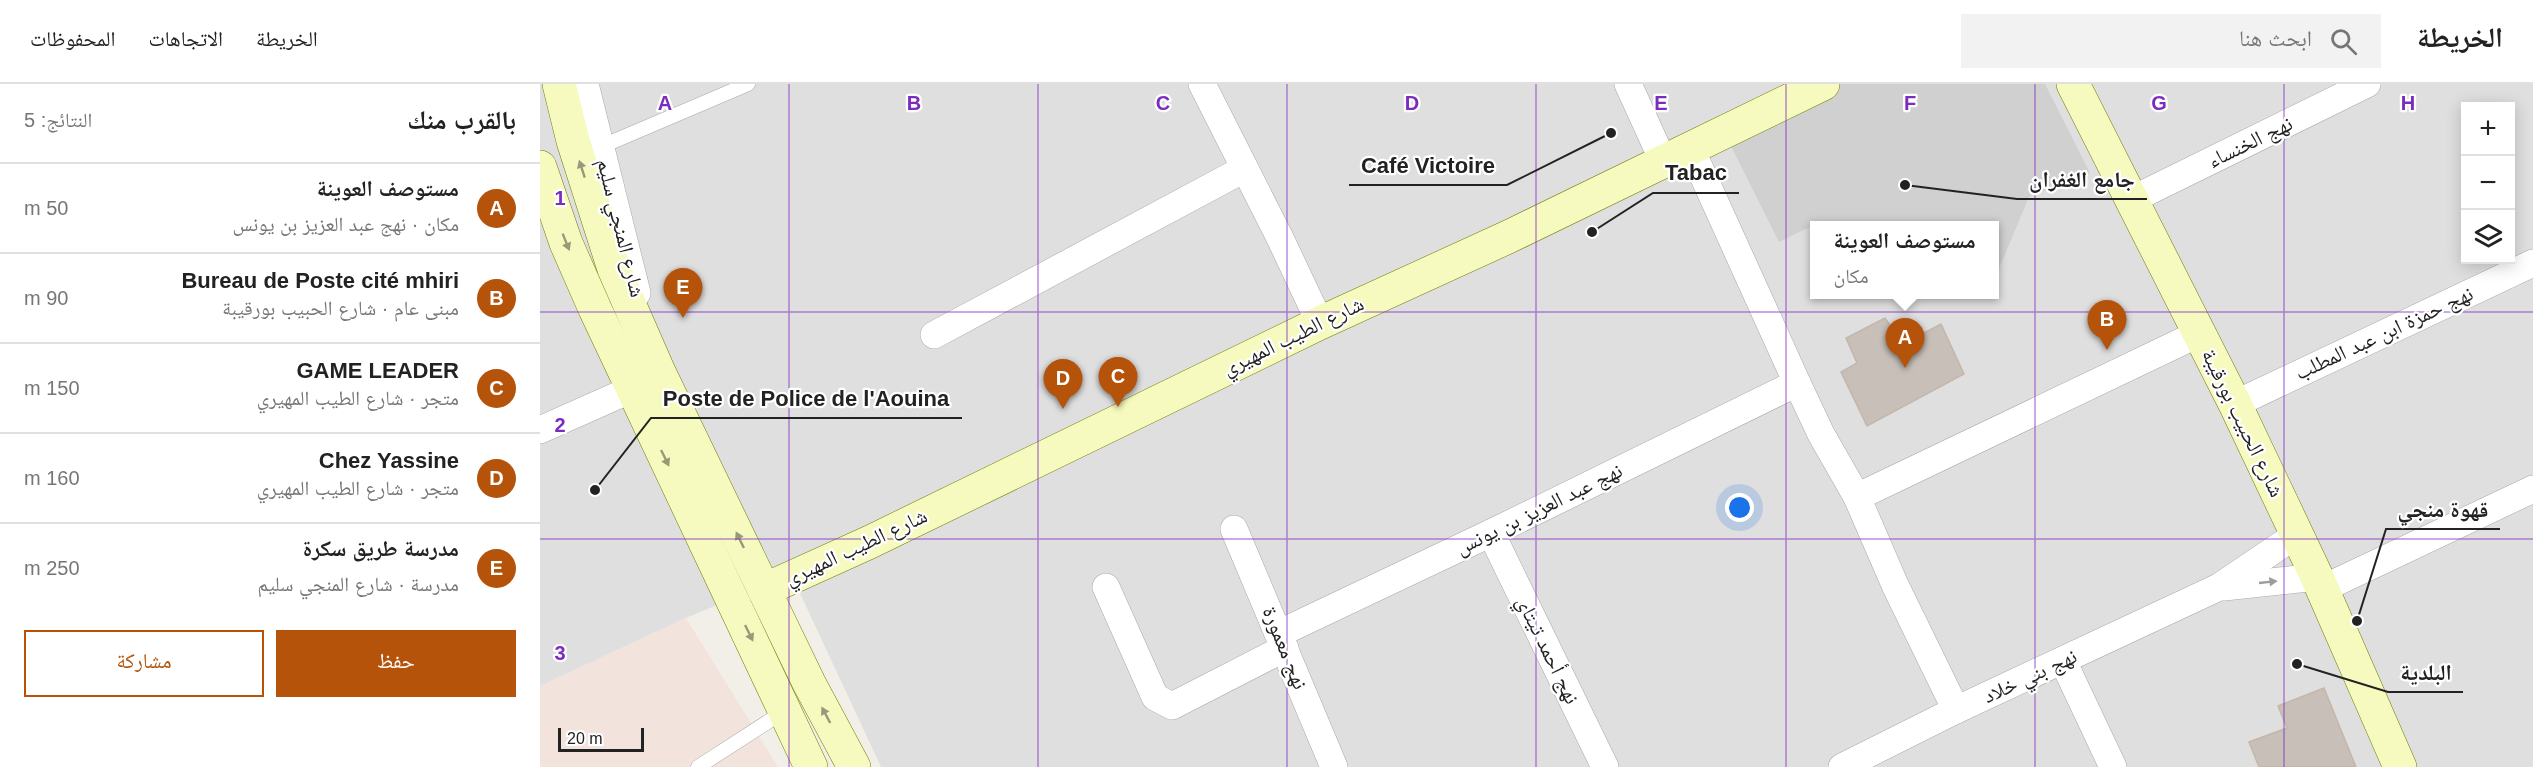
<!DOCTYPE html>
<html lang="ar">
<meta charset="utf-8">
<style>
:root{--surface:#fff;--page:#f2f2f2;--text:#222;--muted:#767676;--line:#e0e0e0;--accent:#b45309}
body{margin:0;font-family:Helvetica,"Noto Naskh Arabic",sans-serif;background:var(--page);color:var(--text);direction:rtl}
.controls{position:absolute;right:18px;top:18px;display:grid;overflow:hidden;border-radius:0px;box-shadow:0 3px 15px #0003}
.controls button{width:54px;height:54px;display:grid;place-items:center;padding:0;border:0;border-bottom:2px solid var(--line);background:var(--surface);color:var(--text);font:30px sans-serif}
.scale{position:absolute;left:18px;bottom:15px;width:86px;box-sizing:border-box;padding-left:6px;border:3px solid #222;border-top:0;font-size:16px;line-height:21px;white-space:nowrap;color:#222;-webkit-text-stroke:4px #fff;paint-order:stroke}
.you{position:absolute;left:1200px;top:424px;width:21px;height:21px;margin:-15px;border:4px solid #fff;border-radius:50%;background:#1a73e8;box-shadow:0 0 0 9px #1a73e833}
.badge{display:grid;place-items:center;width:39px;height:39px;border-radius:50%;background:var(--accent);color:#fff;font-size:20px;font-weight:700}
.pin{position:absolute;translate:-50% -50px;filter:drop-shadow(0 2px 3px #0008)}
.pin::after{content:'';position:absolute;top:32px;width:21px;height:18px;background:inherit;clip-path:polygon(0 0,100% 0,50% 100%)}
.popup{position:absolute;left:1270px;top:137px;width:189px;height:78px;box-sizing:border-box;display:grid;place-content:center;border-radius:0px;background:var(--surface);filter:drop-shadow(0 2px 4px #0005);font-size:20px;white-space:nowrap;color:var(--muted)}
.popup b{font-size:22px;color:var(--text)}
.popup::after{content:'';position:absolute;left:50%;top:100%;margin-left:-12px;border:12px solid transparent;border-top-color:var(--surface)}
.list{margin:0;padding:0;list-style:none}
h2{display:flex;justify-content:space-between;align-items:center;height:78px;margin:0;padding:0 24px;font-size:26px}
h2 small{font-size:20px;font-weight:400;color:var(--muted)}
.list li{display:grid;grid-template-columns:39px 1fr auto;gap:18px;align-items:center;box-sizing:border-box;height:90px;padding:0 24px;border-top:2px solid var(--line)}
.list b{display:block;font-size:22px;white-space:nowrap}
.list p{margin:0;font-size:20px;white-space:nowrap;color:var(--muted)}
.list em{font-size:20px;font-style:normal;color:var(--muted)}
.actions{display:flex;gap:12px;padding:18px 24px}
.actions a{flex:1;padding:14px 0;border:2px solid var(--accent);border-radius:0px;text-align:center;font-size:21px;color:var(--accent)}
.actions .main{background:var(--accent);color:#fff}
.icon{flex:none;width:33px;height:33px;fill:none;stroke:currentColor;stroke-width:2;stroke-linecap:round;stroke-linejoin:round}
.map{position:relative;flex:none;width:1993px;height:683px;overflow:hidden;direction:ltr}
header{display:flex;align-items:center;gap:36px;box-sizing:border-box;height:84px;padding:0 30px;background:var(--surface);border-bottom:2px solid var(--line)}
header strong{font-size:28px}
nav{display:flex;gap:33px;margin-inline-start:auto;font-size:21px}
.search{width:420px;height:54px;background:var(--page);display:flex;align-items:center;gap:15px;box-sizing:border-box;padding:0 21px;border-radius:0px;color:var(--muted);font-size:22px}
main{display:flex}
aside{flex:1;background:var(--surface)}
.map>svg:first-child{display:block}
.residential{fill:#e0dfdf;fill-rule:evenodd}
.religious{fill:#d0d0d0}
.military{fill:#f3e3dd}
.building{fill:#c7bfb8;stroke:#c4b6ab;stroke-width:1.5}
.lines{fill:none;stroke-linecap:round;stroke-linejoin:round}
.lane-casing{stroke:#a9a9a9;stroke-width:15}
.street-casing{stroke:#a9a9a9;stroke-width:28}
.secondary-casing{stroke:#707d05;stroke-width:34}
.lane{stroke:#fff;stroke-width:14}
.street{stroke:#fff;stroke-width:27}
.secondary{stroke:#f7fabf;stroke-width:33}
.oneway{fill:#979978}
.oneway2{fill:#9c9c9c}
.grid{fill:none;stroke:#7b2cbf;stroke-width:1.5;stroke-opacity:0.55}
.labels{text-anchor:middle;stroke-width:4.5;stroke-linejoin:round;paint-order:stroke}
.street-label{font-size:21px;fill:#222;stroke:#fff}
.grid-label{font-size:20px;text-anchor:middle;font-weight:bold;fill:#7b2cbf;stroke:#fff;stroke-width:4.5;stroke-linejoin:round;paint-order:stroke}
.leader{fill:none;stroke:#222;stroke-width:2}
.callout-dot{fill:#222;stroke:#fff;stroke-width:2}
.callout-label{font-size:22px;text-anchor:middle;font-weight:bold;fill:#222;stroke:#fff;stroke-width:4.5;stroke-linejoin:round;paint-order:stroke}
</style>
<header>
<strong>الخريطة</strong>
<div class="search"><svg class="icon" aria-label="search" viewBox="0 0 24 24"><circle cx="10" cy="10" r="6"/><path d="M15 15l6 6"/></svg>ابحث هنا</div>
<nav><a>الخريطة</a><a>الاتجاهات</a><a>المحفوظات</a></nav>
</header>
<main>
<div class="map">
<svg width="1993" height="683" viewBox="0 0 1993 683">
<rect width="100%" height="100%" fill="#f2efe9"/>
<path class="residential" d="M0,0H1993V683H341L251,490L146,534L0,602ZM1926,22H1970V176H1926ZM1275,142H1455V210H1275Z"/>
<polygon class="religious" points="1297,0 1505,0 1550,89 1489,113 1455,194 1455,142 1280,142 1278,139 1239,158 1187,54"/>
<polygon class="military" points="146,534 238,683 0,683 0,602"/>
<g class="building">
<polygon points="1345,234 1363,260 1401,240 1424,290 1327,342 1301,288 1317,279 1306,254"/>
<polygon points="1784,604 1816,683 1719,683 1709,658 1747,644 1738,622"/>
</g>
<g class="lines">
<g class="lane-casing">
<g id="lane">
<polyline points="60,63 208,0"/>
<polyline points="158,683 243,628"/>
</g>
</g>
<g class="street-casing">
<g id="street">
<polyline points="45,0 97,209"/>
<polyline points="662,0 740,154 780,239"/>
<polyline points="1088,0 1124,79"/>
<polyline points="1151,65 1257,299 1281,350 1317,413 1355,501 1416,626"/>
<polyline points="1593,115 1827,0"/>
<polyline points="394,251 704,85"/>
<polyline points="1695,320 1993,179"/>
<polyline points="0,346 92,305"/>
<polyline points="1317,413 1660,249"/>
<polyline points="694,445 794,683"/>
<polyline points="951,449 1065,683"/>
<polyline points="566,503 615,613 632,622 745,564"/>
<polyline points="1684,503 1777,493"/>
<polyline points="1782,505 1993,405"/>
<polyline points="740,549 951,449 1257,299"/>
<polyline points="1523,577 1573,683"/>
<polyline points="1302,683 1416,626 1679,503 1756,451"/>
</g>
</g>
<g class="secondary-casing">
<g id="secondary">
<polyline points="19,0 33,57 74,185 119,288 269,599 314,683"/>
<polyline points="1533,0 1695,320 1777,493 1860,683"/>
<polyline points="0,83 26,159 55,225 271,683"/>
<polyline points="224,506 330,458 780,239 968,153 1283,0"/>
</g>
</g>
<use href="#lane" class="lane"/>
<use href="#street" class="street"/>
<use href="#secondary" class="secondary"/>
</g>
<defs><path id="oneway-solid" d="M-6-.8H1V-3.2L6.5 0L1 3.2V.8H-6Z" transform="scale(1.5)"/></defs>
<g class="oneway">
<use href="#oneway-solid" transform="translate(42 85) rotate(-108)"/>
<use href="#oneway-solid" transform="translate(26 158) rotate(68)"/>
<use href="#oneway-solid" transform="translate(125 374) rotate(64)"/>
<use href="#oneway-solid" transform="translate(200 456) rotate(-116)"/>
<use href="#oneway-solid" transform="translate(209 549) rotate(64)"/>
<use href="#oneway-solid" transform="translate(286 631) rotate(-118)"/>
</g>
<use class="oneway2" href="#oneway-solid" transform="translate(1728 498) rotate(-6)"/>
<path class="grid" d="M249,0V683M498,0V683M747,0V683M996,0V683M1246,0V683M1495,0V683M1744,0V683M0,228H1993M0,455H1993"/>
<g class="labels">
<g class="street-label">
<text transform="translate(1710 58) rotate(-26)" y="7">نهج الخنساء</text>
<text transform="translate(81 144) rotate(76)" y="7">شارع المنجي سليم</text>
<text transform="translate(1844 249) rotate(-25)" y="7">نهج حمزة ابن عبد المطلب</text>
<text transform="translate(753 252) rotate(-26)" y="7">شارع الطيب المهيري</text>
<text transform="translate(1703 339) rotate(64)" y="7">شارع الحبيب بورقيبة</text>
<text transform="translate(999 425) rotate(-26)" y="7">نهج عبد العزيز بن يونس</text>
<text transform="translate(316 463) rotate(-25)" y="7">شارع الطيب المهيري</text>
<text transform="translate(745 564) rotate(68)" y="7">نهج معمورة</text>
<text transform="translate(1008 566) rotate(64)" y="7">نهج أحمد تيتاي</text>
<text transform="translate(1490 592) rotate(-25)" y="7">نهج بني خلاد</text>
</g>
</g>
<g class="grid-label">
<text x="125" y="26">A</text>
<text x="374" y="26">B</text>
<text x="623" y="26">C</text>
<text x="872" y="26">D</text>
<text x="1121" y="26">E</text>
<text x="1370" y="26">F</text>
<text x="1619" y="26">G</text>
<text x="1868" y="26">H</text>
<text x="20" y="121">1</text>
<text x="20" y="348">2</text>
<text x="20" y="576">3</text>
</g>
<path class="leader" d="M1071 49L967 101H809M1052 148L1113 109H1199M1365 101L1477 115H1607M55 406L111 334H422M1817 537L1846 445H1960M1757 580L1848 608H1923"/>
<g class="callout-dot">
<circle cx="1071" cy="49" r="6"/>
<circle cx="1052" cy="148" r="6"/>
<circle cx="1365" cy="101" r="6"/>
<circle cx="55" cy="406" r="6"/>
<circle cx="1817" cy="537" r="6"/>
<circle cx="1757" cy="580" r="6"/>
</g>
<g class="callout-label">
<text x="888" y="89">Café Victoire</text>
<text x="1156" y="96">Tabac</text>
<text x="1542" y="103">جامع الغفران</text>
<text x="266" y="322">Poste de Police de l'Aouina</text>
<text x="1903" y="433">قهوة منجي</text>
<text x="1886" y="596">البلدية</text>
</g>
</svg>
<div class="controls">
<button>+</button>
<button>−</button>
<button><svg class="icon" aria-label="layers" viewBox="0 0 24 24"><path d="M12 4l9 5-9 5-9-5zM3 14l9 5 9-5"/></svg></button>
</div>
<div class="scale">20 m</div>
<div class="you"></div>
<div class="pin badge" style="left:1365px;top:284px">A</div>
<div class="popup"><b>مستوصف العوينة</b>مكان</div>
<div class="pin badge" style="left:1567px;top:266px">B</div>
<div class="pin badge" style="left:578px;top:323px">C</div>
<div class="pin badge" style="left:523px;top:325px">D</div>
<div class="pin badge" style="left:143px;top:234px">E</div>
</div>
<aside>
<h2>بالقرب منك<small>النتائج: 5</small></h2>
<ul class="list">
<li><span class="badge">A</span><div><b>مستوصف العوينة</b><p>مكان · نهج عبد العزيز بن يونس</p></div><em>50 m</em></li>
<li><span class="badge">B</span><div><b>Bureau de Poste cité mhiri</b><p>مبنى عام · شارع الحبيب بورقيبة</p></div><em>90 m</em></li>
<li><span class="badge">C</span><div><b>GAME LEADER</b><p>متجر · شارع الطيب المهيري</p></div><em>150 m</em></li>
<li><span class="badge">D</span><div><b>Chez Yassine</b><p>متجر · شارع الطيب المهيري</p></div><em>160 m</em></li>
<li><span class="badge">E</span><div><b>مدرسة طريق سكرة</b><p>مدرسة · شارع المنجي سليم</p></div><em>250 m</em></li>
</ul>
<div class="actions"><a class="main">حفظ</a><a>مشاركة</a></div>
</aside>
</main>
